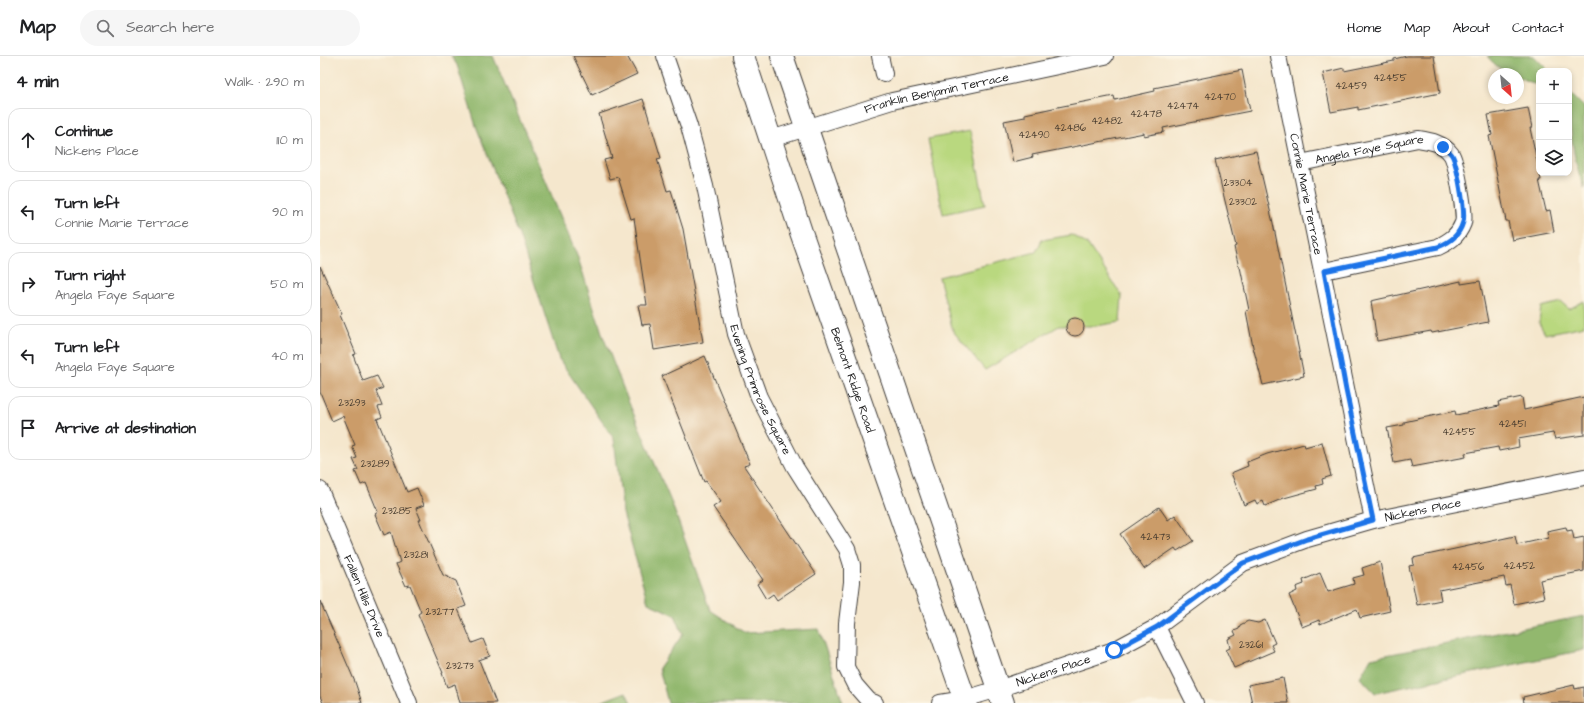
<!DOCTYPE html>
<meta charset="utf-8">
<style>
:root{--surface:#fff;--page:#f6f6f6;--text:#202124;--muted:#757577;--line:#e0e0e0}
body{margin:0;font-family:"Architects Daughter",sans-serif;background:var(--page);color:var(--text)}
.controls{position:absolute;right:12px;top:12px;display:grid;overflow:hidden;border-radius:8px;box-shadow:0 2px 6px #0003}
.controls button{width:36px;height:36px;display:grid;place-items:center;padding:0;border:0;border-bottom:1px solid var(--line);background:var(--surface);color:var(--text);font:20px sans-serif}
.compass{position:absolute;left:1168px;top:12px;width:36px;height:36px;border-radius:50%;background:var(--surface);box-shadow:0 2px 6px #0003;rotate:153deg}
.stop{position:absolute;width:12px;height:12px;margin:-9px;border:3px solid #1a73e8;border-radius:50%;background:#fff}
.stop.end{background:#1a73e8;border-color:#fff;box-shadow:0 1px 4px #0008}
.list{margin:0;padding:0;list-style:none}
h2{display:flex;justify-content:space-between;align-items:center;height:52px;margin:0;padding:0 16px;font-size:17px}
h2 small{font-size:13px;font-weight:400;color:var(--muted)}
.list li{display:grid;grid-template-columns:26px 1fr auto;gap:12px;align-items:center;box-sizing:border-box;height:64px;margin:0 8px 8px;padding:0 8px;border:1px solid var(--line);border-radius:12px}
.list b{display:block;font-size:15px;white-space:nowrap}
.list p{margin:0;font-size:13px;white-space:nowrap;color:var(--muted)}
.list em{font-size:13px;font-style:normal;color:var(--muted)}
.icon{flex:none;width:22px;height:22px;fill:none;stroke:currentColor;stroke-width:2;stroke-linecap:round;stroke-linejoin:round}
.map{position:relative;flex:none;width:1264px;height:647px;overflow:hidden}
header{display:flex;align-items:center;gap:24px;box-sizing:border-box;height:56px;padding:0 20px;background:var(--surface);border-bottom:1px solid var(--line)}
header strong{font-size:19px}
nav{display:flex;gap:22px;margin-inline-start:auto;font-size:14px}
.search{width:280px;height:36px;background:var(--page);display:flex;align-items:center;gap:10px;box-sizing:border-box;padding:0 14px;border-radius:22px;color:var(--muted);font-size:15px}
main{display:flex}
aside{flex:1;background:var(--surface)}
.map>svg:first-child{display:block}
.green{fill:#b9d87f;stroke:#6a7a4e}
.forest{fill:#92b86e;stroke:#576a45}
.building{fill:#cb9c69}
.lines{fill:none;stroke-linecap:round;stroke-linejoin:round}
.minor-casing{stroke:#3d3a37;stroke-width:18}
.secondary-casing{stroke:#3d3a37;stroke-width:24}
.minor{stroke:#fff;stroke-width:16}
.secondary{stroke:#fff;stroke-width:22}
.route{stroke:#1a73e8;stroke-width:5}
.labels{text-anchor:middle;stroke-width:3.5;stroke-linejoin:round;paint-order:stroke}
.number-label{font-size:10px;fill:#483c2f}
.street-label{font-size:12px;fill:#1c1c1c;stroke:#fcf5e5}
</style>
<header>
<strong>Map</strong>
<div class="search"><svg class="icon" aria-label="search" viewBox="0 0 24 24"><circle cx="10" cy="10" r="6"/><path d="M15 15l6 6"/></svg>Search here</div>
<nav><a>Home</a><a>Map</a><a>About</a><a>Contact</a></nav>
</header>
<main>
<aside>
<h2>4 min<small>Walk · 290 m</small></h2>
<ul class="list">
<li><svg class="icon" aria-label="ahead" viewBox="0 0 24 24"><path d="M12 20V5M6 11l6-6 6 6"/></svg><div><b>Continue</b><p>Nickens Place</p></div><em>110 m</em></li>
<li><svg class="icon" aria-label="left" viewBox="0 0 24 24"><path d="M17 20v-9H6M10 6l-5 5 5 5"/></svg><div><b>Turn left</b><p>Connie Marie Terrace</p></div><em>90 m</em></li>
<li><svg class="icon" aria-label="right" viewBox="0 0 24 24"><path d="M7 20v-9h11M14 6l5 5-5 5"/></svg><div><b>Turn right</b><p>Angela Faye Square</p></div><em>50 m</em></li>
<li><svg class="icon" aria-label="left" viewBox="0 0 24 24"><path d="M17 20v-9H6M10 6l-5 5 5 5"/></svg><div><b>Turn left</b><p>Angela Faye Square</p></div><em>40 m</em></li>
<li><svg class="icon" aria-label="arrive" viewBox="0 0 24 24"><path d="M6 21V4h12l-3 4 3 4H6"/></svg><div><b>Arrive at destination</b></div></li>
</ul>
</aside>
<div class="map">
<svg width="1264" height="647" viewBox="0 0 1264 647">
<rect width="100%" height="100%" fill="#fcf5e5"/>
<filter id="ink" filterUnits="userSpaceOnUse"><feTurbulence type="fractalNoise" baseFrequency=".025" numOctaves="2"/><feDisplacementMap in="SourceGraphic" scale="8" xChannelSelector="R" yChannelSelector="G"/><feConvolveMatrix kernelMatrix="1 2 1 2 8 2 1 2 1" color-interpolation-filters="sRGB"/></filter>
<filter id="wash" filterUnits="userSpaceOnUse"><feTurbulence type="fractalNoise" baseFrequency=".012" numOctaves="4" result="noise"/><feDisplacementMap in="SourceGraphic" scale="16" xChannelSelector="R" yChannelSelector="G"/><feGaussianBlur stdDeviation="0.9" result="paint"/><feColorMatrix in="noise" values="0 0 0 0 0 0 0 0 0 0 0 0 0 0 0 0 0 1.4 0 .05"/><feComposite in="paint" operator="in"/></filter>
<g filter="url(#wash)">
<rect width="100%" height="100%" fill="#f5e7cd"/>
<g class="green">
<polygon points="650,75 665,149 623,158 608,83"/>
<polygon points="752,179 768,189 802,240 800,266 776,270 739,270 665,314 633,275 619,221 716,196 722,184"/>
<polygon points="1264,245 1264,270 1225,278 1219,267 1221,251 1241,246 1249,253"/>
</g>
<g class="forest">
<polygon points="131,0 173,0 258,202 283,280 309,347 352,448 390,554 425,577 499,573 523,647 348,647 339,612 363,578 355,559 328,547 303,457 294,383 239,303 199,179 156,70 137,9"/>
<path d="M1167,0H1214L1229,15H1219V30L1198,21V18C1184,18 1176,10 1167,0Z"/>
<path d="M1249,36L1264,51V132C1252,102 1249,68 1249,36Z"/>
<polygon points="1264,560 1264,594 1055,637 1040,621 1051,602"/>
<polygon points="306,636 311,647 278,647"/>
</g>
<g id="blocks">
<g class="building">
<polygon points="253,0 307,0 317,18 272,39"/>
<polygon points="1087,0 1114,0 1120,37 1038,54 1038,51 1011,56 1003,17 1024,12 1024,15 1074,5 1074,3"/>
<polygon points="922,14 930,55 843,72 844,76 824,80 824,77 712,99 713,101 693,106 684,65 705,61 705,58 738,51 794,40 795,44 835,35 834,32"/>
<polygon points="323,43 341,102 337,103 347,135 351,134 363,173 383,286 334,294 330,268 322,269 318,249 327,249 314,162 311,163 298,121 290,123 284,104 292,102 279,58"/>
<polygon points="1208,52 1212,72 1210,72 1221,124 1219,124 1226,155 1230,154 1234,176 1192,184 1188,165 1186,165 1169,80 1172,79 1168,59"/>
<polygon points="936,95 953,167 984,320 943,329 933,291 926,255 929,254 920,211 919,211 914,191 916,190 895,104"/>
<polygon points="0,210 22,258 20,259 36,298 33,299 43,325 57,320 63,332 56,335 62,350 58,351 62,361 57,363 87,436 97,432 104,449 96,452 101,464 99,464 123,519 136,525 146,550 138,553 152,587 163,583 170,600 159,604 176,647 140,647 135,628 127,631 122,617 123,617 98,558 101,556 90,529 86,530 76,508 80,506 71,476 64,479 55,458 58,456 46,427 41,429 35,415 38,414 33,403 37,402 32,390 35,389 23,360 12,365 0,336"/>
<polygon points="1141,225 1141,228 1160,225 1168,266 1112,277 1111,275 1057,285 1051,245"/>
<circle cx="755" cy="271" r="9"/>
<polygon points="385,300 430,408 424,410 496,518 457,544 453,538 446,543 437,528 443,524 393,451 401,446 386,425 384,426 342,320"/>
<polygon points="1202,341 1204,354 1264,341 1264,379 1235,383 1233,377 1198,383 1199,391 1179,395 1178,391 1145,397 1146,401 1092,411 1090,404 1074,407 1067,372 1084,369 1084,366 1102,362 1135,355 1136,359 1179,350 1178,346"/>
<polygon points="1002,386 1011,420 1002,423 1003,428 996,430 997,433 964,442 945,450 943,445 937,448 935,444 924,449 911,417 928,410 927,406 947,398 984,388 985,391"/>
<polygon points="839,451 848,464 855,459 873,485 857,495 855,492 824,513 800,478"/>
<polygon points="1246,471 1247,475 1252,474 1254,483 1264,481 1264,515 1220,524 1224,542 1194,548 1190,529 1186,530 1184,521 1119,534 1121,544 1097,549 1089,510 1094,509 1093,502 1195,480 1197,489 1228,482 1227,475"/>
<polygon points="1060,506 1070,555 1040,562 1037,553 1000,568 999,564 982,571 969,539 977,535 976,531 984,528 983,524 1000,517 1008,536 1034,528 1033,522 1044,519 1042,512"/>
<polygon points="0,545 35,626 42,647 3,647 0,640"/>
<polygon points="945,564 955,587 951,589 954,595 914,612 906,594 910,592 908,583 916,579 914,575 919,573 920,569 928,565 938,567"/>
<polygon points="963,622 968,647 932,647 928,629"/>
<polygon points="1254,629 1255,633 1264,631 1264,647 1204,647 1203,641"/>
</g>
</g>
</g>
<g filter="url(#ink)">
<use href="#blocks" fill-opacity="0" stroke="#3d3a37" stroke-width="1"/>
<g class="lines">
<g class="minor-casing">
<g id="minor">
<path id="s1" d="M345,0L369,70L385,130L416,278L439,341L475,411L527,493L532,509V526L527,567L526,611L535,629L549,645L555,647"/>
<polyline points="560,0 564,18"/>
<path id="s2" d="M958,0L1053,464"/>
<path id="s3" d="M451,83L572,45L785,0"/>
<path id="s4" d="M980,107L1098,83C1111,85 1123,87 1131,98C1136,105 1146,159 1143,167C1138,180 1130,185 1118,191L1004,215"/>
<path id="s5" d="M0,434L89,647"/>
<polyline points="837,571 875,647"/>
<path id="s6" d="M620,647L645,643L678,633L794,594L837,571L923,507L987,483L1053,464L1264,421"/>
</g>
</g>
<g class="secondary-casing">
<g id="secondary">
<path id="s7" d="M423,0L481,176L646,647"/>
<polyline points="462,0 683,647"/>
</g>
</g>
<use href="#minor" class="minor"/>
<use href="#secondary" class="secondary"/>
</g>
</g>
<g class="lines" filter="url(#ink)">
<path class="route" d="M794,594L837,571L923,507L987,483L1053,464L1026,334L1004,215L1118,191C1130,186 1139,180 1143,166C1146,157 1137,108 1132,99C1130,96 1126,93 1123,91"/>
</g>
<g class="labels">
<g class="number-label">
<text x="1070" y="25">42455</text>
<text x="1031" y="33">42459</text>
<text x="900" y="44">42470</text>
<text x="863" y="53">42474</text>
<text x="826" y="61">42478</text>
<text x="787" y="68">42482</text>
<text x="750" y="75">42486</text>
<text x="714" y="82">42490</text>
<text x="918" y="130">23304</text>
<text x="923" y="149">23302</text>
<text x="32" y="350">23293</text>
<text x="1192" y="371">42451</text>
<text x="1139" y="379">42455</text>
<text x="55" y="411">23289</text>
<text x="77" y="458">23285</text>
<text x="835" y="484">42473</text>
<text x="96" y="502">23281</text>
<text x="1199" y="513">42452</text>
<text x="1148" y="514">42456</text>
<text x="120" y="559">23277</text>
<text x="931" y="592">23261</text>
<text x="140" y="613">23273</text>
</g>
<g class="street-label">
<text dy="4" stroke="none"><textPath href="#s3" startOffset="172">Franklin Benjamin Terrace</textPath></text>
<text dy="4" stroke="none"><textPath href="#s4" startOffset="71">Angela Faye Square</textPath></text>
<text dy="4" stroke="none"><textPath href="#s2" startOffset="141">Connie Marie Terrace</textPath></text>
<text dy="4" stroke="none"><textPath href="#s7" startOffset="342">Belmont Ridge Road</textPath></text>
<text dy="4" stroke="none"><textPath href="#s1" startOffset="348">Evening Primrose Square</textPath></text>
<text dy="4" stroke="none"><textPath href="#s6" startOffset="526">Nickens Place</textPath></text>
<text dy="4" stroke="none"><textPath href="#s5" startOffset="115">Fallen Hills Drive</textPath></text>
<text dy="4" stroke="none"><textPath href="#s6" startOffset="118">Nickens Place</textPath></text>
</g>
</g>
</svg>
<div class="controls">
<button>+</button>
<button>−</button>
<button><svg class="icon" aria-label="layers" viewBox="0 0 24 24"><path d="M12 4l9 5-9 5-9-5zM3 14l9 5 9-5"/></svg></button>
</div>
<svg class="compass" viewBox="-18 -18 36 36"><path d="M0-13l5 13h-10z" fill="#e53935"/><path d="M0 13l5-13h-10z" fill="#757577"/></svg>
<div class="stop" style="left:794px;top:594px"></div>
<div class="stop end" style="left:1123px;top:91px"></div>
</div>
</main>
